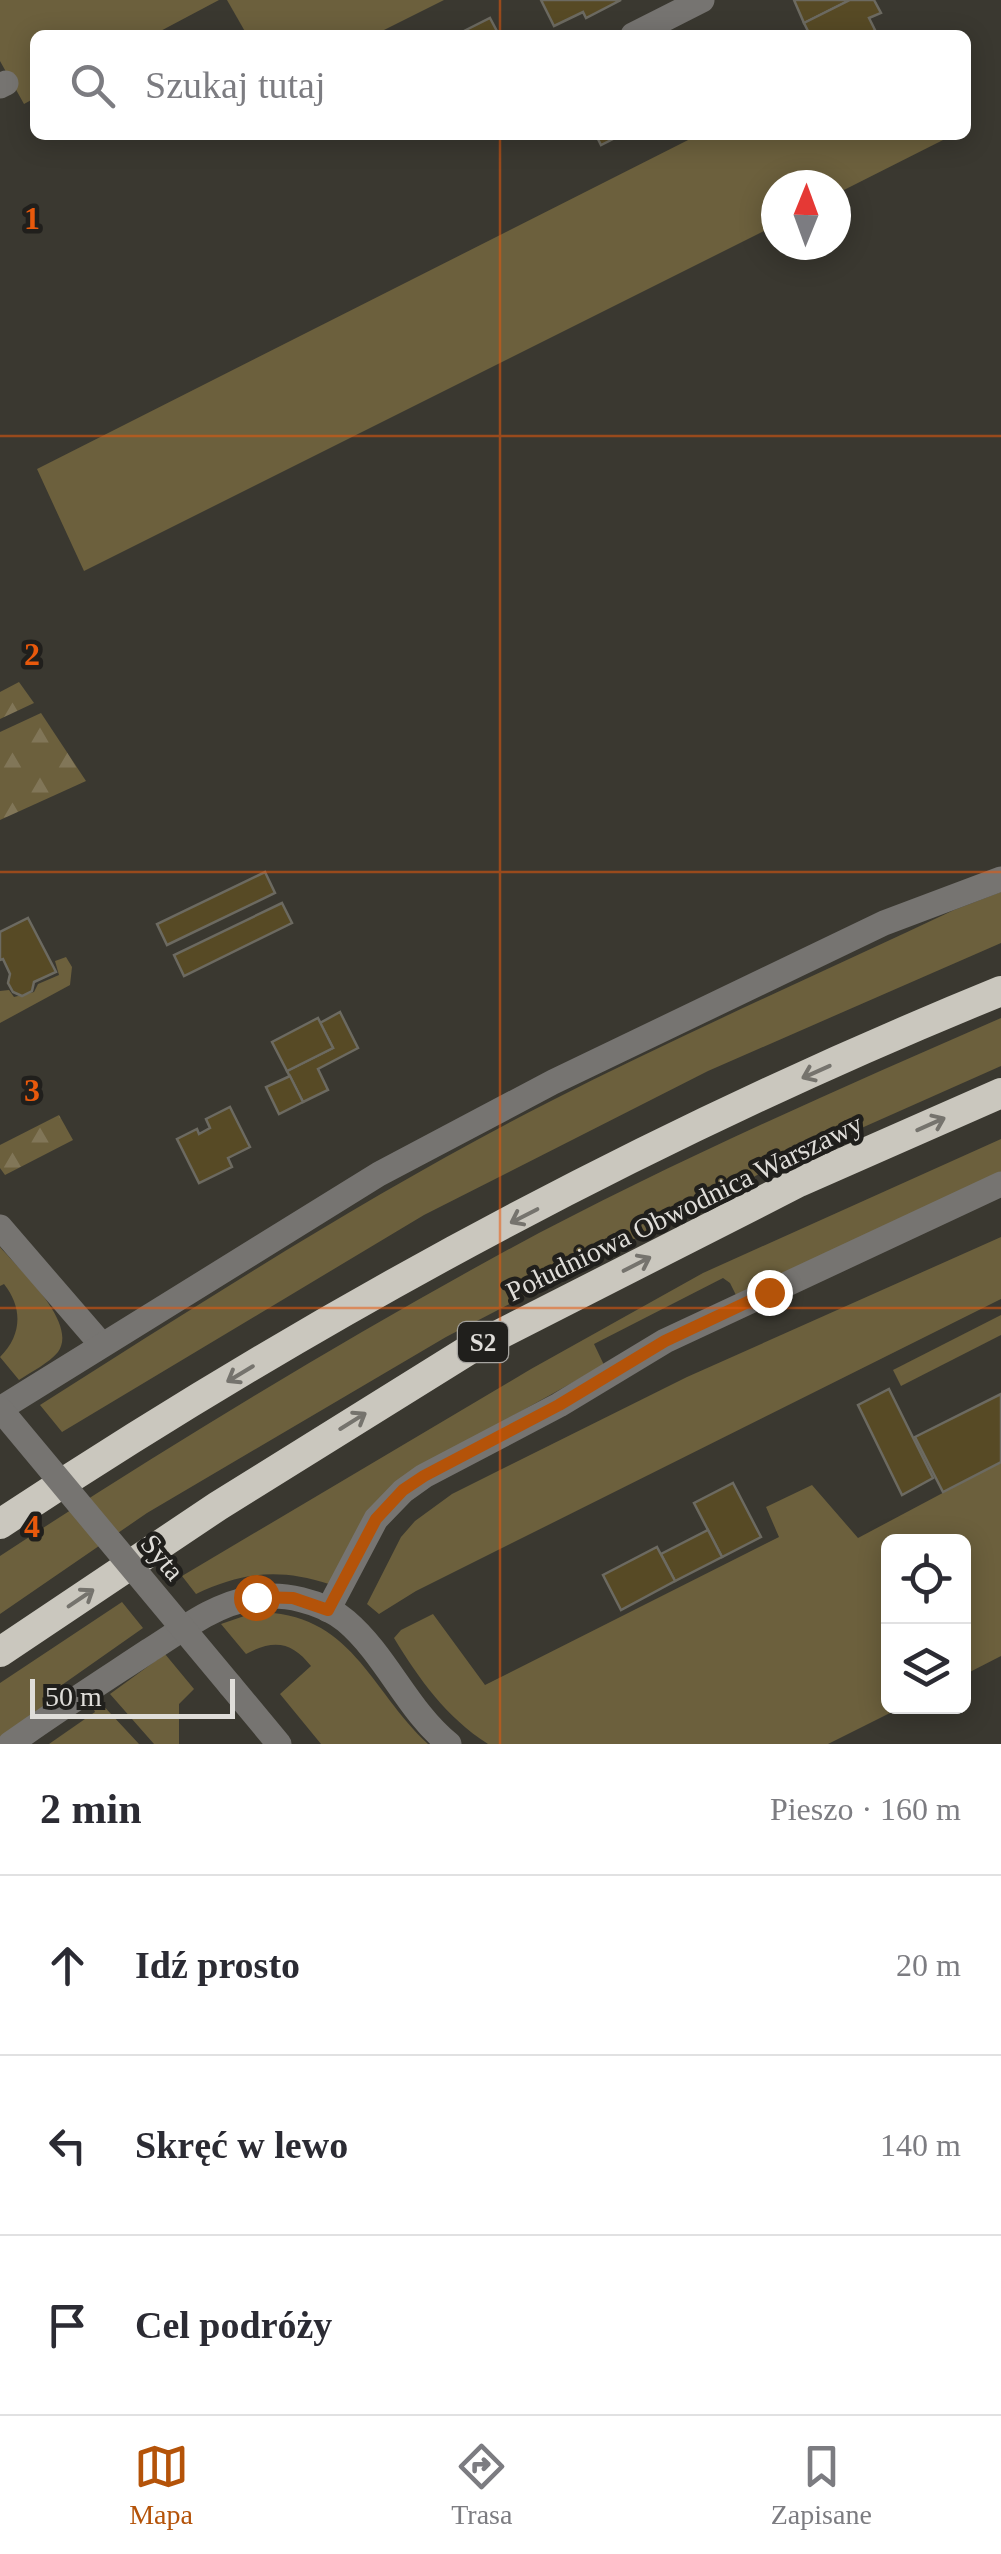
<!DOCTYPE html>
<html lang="pl">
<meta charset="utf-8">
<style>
:root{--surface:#fff;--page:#f7f7f7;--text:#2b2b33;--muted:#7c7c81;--line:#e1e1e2;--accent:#b45309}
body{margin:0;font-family:"Times New Roman",serif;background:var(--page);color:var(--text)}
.controls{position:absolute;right:30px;bottom:30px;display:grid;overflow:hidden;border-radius:15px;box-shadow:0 5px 25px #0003}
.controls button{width:90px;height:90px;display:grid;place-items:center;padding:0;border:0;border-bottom:2px solid var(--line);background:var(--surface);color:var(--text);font:50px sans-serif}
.compass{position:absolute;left:761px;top:170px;width:90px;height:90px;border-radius:50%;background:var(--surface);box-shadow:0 5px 25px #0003;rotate:1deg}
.scale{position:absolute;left:30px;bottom:25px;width:205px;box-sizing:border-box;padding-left:10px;border:5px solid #dfddd9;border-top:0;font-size:28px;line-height:35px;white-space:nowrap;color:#dfddd9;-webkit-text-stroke:8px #201f1c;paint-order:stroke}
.stop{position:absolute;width:30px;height:30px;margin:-22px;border:8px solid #b45309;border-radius:50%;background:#fff}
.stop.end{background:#b45309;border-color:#fff;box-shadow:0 2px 10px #0008}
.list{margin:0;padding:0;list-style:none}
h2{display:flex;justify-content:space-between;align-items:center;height:130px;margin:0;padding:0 40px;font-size:42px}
h2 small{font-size:32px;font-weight:400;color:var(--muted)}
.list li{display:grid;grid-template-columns:65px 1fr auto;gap:30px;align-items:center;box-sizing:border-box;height:180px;padding:0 40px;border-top:2px solid var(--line)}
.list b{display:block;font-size:38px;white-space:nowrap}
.list em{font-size:32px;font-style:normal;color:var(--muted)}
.icon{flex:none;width:55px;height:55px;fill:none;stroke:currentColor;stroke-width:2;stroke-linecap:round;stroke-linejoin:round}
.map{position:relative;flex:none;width:1001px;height:1744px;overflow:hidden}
.search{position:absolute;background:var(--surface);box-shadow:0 5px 25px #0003;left:30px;right:30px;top:30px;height:110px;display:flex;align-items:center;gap:25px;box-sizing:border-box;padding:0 35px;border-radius:15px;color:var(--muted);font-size:38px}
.sheet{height:670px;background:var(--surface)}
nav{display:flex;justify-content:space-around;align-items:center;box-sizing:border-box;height:140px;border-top:2px solid var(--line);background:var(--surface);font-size:28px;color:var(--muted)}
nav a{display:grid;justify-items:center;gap:5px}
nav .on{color:var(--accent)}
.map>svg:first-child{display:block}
.green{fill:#6c603d}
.forest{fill:url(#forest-firs)}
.building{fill:#574a25;stroke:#6c6a61;stroke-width:2.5}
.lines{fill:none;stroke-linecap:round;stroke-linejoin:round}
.minor{stroke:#767471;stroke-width:25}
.highway{stroke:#cac7be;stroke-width:30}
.minor-bridge{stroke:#767471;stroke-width:25}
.oneway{stroke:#75736d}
.route{stroke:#b45309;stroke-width:12}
.grid{fill:none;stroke:#e8590c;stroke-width:2.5;stroke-opacity:0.55}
.labels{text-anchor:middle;stroke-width:9;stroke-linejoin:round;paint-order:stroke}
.shield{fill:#201f1c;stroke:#a6a4a0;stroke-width:2.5}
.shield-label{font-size:25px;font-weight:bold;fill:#dfddd9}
.street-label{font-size:28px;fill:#dfddd9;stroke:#201f1c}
.grid-label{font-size:32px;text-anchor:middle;font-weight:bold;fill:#e8590c;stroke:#201f1c;stroke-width:9;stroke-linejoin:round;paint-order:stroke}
</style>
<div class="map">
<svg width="1001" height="1744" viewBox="0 0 1001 1744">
<defs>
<pattern id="forest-firs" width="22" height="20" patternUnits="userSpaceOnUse" patternTransform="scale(2.5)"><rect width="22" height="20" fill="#6c603d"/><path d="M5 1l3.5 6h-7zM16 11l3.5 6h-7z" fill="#817658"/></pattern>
</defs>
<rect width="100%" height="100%" fill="#3a3830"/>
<g class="green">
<polygon points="0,0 219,0 153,35 35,35 35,98 24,104 0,61"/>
<polygon points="227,0 444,0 374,35 247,35"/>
<polygon points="698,135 949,137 836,194 836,185 776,185 776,225 84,571 37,469"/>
<path d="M1001,892V943L708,1071L424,1215L62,1432L40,1405C207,1299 373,1192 549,1102C682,1034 819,974 954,910Z"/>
<polygon points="66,957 72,967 70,985 0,1023 0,991 9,990 14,997 34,992 38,984 59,975 55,961"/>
<path d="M1001,1018V1066L767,1170L446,1337L147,1513L0,1614V1556C163,1449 329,1348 500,1254C662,1166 832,1092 1001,1018Z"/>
<path d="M1001,1139V1174L737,1297L730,1283L723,1278L594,1344L604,1365L405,1476L329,1584C279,1568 243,1572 196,1594L182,1576L531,1369L703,1273Z"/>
<polygon points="1001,1237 1001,1299 416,1591 379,1614 367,1604 401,1537 415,1521 452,1494 687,1377"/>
<path d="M0,1247C18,1268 79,1323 58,1352C49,1363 31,1372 19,1380L0,1357C22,1335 23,1308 4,1284L0,1286Z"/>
<polygon points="1001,1315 1001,1335 901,1386 893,1370"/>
<path d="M1001,1462V1656L964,1675V1542H888V1706L902,1707L828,1744H488C446,1717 419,1679 394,1638L401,1630L433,1614L485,1685L779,1537L766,1507L812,1485L858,1538Z"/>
<polygon points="122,1602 143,1628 59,1687 63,1694 0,1738 0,1683"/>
<path d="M256,1612C352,1612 369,1689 428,1744H321L280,1694L311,1666C293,1643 275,1638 246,1654L221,1624Z"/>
<polygon points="165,1654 194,1689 179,1704 179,1744 154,1744 110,1694"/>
<polygon points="98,1700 139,1744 49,1744 95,1712 91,1703"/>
</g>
<g class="forest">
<polygon points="19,682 34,703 0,719 0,692"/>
<polygon points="41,713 86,781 0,820 0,732"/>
<polygon points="59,1115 73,1140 5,1175 0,1168 0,1145"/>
</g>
<g class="building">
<polygon points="541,0 621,0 586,18 583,12 554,26"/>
<polygon points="794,0 850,0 804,23"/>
<polygon points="850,0 874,0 881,13 869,18 875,30 866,35 810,35 804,23"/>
<polygon points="490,18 499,35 456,35"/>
<polygon points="596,135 621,135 601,145"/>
<polygon points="265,872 275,893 167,945 157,924"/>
<polygon points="282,903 292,923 184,976 174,955"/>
<polygon points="28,918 56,972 34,982 32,991 22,996 13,992 8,983 10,974 3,959 0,960 0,932"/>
<polygon points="340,1012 358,1048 318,1069 328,1090 303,1102 287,1071 333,1048 320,1023"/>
<polygon points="318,1018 333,1048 287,1071 272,1042"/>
<polygon points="290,1076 303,1102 279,1114 266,1087"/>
<polygon points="230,1107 250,1147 228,1158 232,1167 199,1183 177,1139 197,1129 199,1134 210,1128 206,1119"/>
<polygon points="889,1389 933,1478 902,1495 858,1405"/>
<polygon points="1001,1394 1001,1462 943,1492 915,1437"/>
<polygon points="733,1483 761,1537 722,1557 694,1503"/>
<polygon points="708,1530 722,1557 675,1581 661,1554"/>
<polygon points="657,1547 675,1581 621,1610 603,1575"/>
</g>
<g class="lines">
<g class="minor">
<polyline points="633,35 702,0"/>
<polyline points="0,86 6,83"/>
<polyline points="0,1227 101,1344"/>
<polyline points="0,1409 379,1174 553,1082 884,923 1001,879"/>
<polyline points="328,1610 376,1519 403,1491 424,1476 559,1405 665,1341 1001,1184"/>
<polyline points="230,1685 279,1744"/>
<path d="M10,1744C56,1711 103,1681 150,1650C182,1630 213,1605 252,1598C282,1592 322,1601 346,1621C387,1656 407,1710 449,1744"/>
</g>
<g class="highway">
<path d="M0,1524C314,1316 652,1133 1001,991"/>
<polyline points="0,1652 218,1506 467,1351 799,1182 1001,1093"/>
</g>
<polyline class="minor-bridge" points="0,1409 230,1685"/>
</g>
<defs><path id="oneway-shaft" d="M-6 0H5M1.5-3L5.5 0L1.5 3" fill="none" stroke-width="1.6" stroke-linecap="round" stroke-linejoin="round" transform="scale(2.5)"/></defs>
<g class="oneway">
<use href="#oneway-shaft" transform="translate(816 1072) rotate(156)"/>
<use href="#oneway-shaft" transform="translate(931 1124) rotate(-24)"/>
<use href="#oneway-shaft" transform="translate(524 1216) rotate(153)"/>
<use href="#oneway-shaft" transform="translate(637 1264) rotate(-27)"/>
<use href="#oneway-shaft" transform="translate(240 1374) rotate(149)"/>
<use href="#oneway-shaft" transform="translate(353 1421) rotate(-32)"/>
<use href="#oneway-shaft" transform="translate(81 1598) rotate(-34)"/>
</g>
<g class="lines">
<polyline class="route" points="256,1597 293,1598 328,1610 376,1519 403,1490 424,1476 559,1405 665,1341 769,1292"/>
</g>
<path class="grid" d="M500,0V35M500,135V1744M0,436H1001M0,872H1001M0,1308H1001"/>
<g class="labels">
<rect class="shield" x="458" y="1322" width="50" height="40" rx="8"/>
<g class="shield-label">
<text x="483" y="1351">S2</text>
</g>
<g class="street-label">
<text transform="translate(684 1207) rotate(-26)" y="10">Południowa Obwodnica Warszawy</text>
<text transform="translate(163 1557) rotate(50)" y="10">Syta</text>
</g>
</g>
<g class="grid-label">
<text x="32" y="229">1</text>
<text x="32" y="665">2</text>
<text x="32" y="1101">3</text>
<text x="32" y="1537">4</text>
</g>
</svg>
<div class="controls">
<button><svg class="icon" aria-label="locate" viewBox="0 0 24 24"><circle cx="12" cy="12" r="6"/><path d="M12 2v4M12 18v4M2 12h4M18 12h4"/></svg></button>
<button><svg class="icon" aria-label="layers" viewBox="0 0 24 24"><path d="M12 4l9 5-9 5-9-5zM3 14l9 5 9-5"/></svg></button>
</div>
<svg class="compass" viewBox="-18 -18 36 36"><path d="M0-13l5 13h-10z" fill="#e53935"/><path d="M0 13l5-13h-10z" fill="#7c7c81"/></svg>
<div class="scale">50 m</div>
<div class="stop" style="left:256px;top:1597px"></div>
<div class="stop end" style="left:769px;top:1292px"></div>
<div class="search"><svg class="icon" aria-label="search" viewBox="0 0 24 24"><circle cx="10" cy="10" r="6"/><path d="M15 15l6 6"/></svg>Szukaj tutaj</div>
</div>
<section class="sheet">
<h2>2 min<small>Pieszo · 160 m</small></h2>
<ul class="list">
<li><svg class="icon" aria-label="ahead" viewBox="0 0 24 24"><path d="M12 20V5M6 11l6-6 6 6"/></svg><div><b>Idź prosto</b></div><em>20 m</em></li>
<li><svg class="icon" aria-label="left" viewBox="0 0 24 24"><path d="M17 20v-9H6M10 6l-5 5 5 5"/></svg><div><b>Skręć w lewo</b></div><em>140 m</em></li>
<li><svg class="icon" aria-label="arrive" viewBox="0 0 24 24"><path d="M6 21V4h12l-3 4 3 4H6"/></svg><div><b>Cel podróży</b></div></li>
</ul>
</section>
<nav>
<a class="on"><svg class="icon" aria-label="map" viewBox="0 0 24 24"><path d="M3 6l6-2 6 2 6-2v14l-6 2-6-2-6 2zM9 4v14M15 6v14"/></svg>Mapa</a>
<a><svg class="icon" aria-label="directions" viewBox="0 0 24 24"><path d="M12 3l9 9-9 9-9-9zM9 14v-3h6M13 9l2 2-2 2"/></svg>Trasa</a>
<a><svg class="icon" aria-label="saved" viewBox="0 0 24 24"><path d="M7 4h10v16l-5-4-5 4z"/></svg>Zapisane</a>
</nav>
